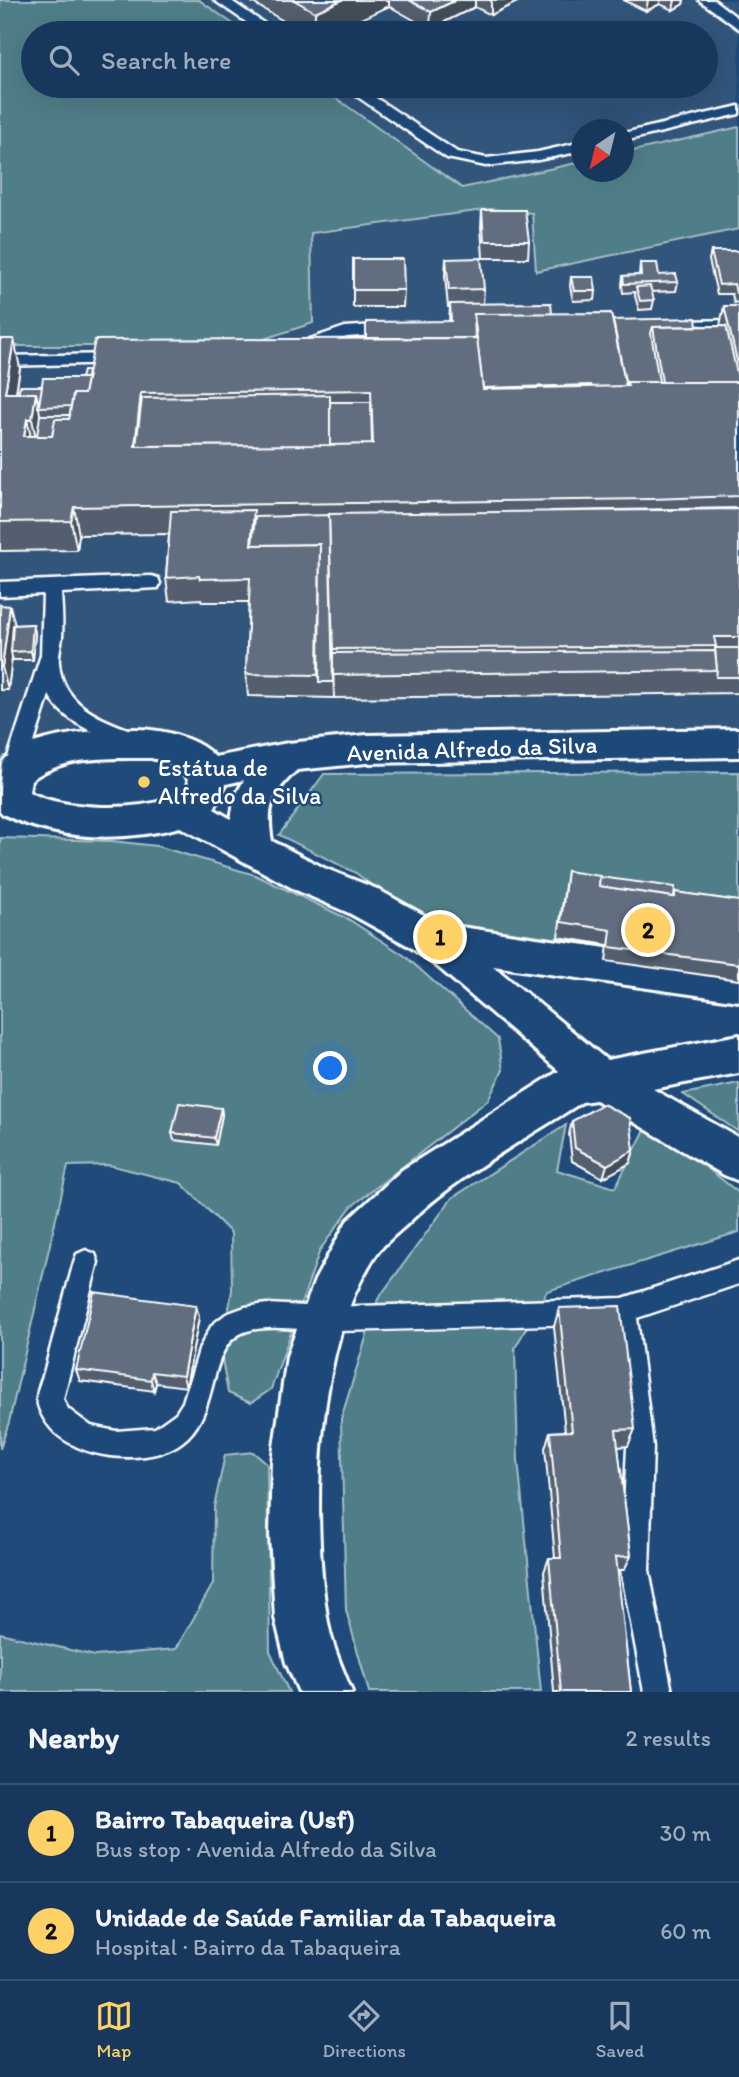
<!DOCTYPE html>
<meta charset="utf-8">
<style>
:root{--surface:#17385c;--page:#244365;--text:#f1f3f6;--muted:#9eacbb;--line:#365272;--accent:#ffd166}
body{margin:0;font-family:Itim,sans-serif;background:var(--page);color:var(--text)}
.compass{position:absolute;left:571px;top:119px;width:63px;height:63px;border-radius:50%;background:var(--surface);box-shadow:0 7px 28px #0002;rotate:215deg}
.you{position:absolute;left:331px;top:1069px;width:24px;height:24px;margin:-18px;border:5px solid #fff;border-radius:50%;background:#1a73e8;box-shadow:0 0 0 10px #1a73e833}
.badge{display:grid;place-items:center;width:46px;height:46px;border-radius:50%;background:var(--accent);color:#111;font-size:23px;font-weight:700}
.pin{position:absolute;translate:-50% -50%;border:4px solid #fff;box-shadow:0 2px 7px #0006}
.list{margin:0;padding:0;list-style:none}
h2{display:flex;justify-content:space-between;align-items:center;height:91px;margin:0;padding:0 28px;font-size:30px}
h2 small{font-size:23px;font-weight:400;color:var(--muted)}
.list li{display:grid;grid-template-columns:46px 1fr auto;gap:21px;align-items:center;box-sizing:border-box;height:98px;padding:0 28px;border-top:2px solid var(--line)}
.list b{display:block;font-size:26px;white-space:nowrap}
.list p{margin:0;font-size:23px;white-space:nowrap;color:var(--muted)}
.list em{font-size:23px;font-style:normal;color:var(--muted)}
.icon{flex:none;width:38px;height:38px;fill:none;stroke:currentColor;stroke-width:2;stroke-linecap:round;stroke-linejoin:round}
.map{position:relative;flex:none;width:739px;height:1692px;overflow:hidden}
.search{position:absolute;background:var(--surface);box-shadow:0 7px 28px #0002;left:21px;right:21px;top:21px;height:77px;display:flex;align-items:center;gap:18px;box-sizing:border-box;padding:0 24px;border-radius:38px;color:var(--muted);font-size:26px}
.sheet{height:287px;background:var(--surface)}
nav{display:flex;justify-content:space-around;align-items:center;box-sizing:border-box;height:98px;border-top:2px solid var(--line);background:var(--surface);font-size:19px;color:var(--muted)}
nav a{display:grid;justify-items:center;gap:4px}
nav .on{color:var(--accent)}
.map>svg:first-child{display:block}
.built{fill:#32557c;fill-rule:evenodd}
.green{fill:#4f7e88;stroke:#a7bec4;stroke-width:2}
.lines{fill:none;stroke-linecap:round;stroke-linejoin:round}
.lane-casing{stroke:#fff;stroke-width:5}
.street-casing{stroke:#fff;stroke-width:6}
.lane{fill:#1f4a7a;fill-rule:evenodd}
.street{fill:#1f4a7a;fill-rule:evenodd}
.wall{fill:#535f6e;stroke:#fff;stroke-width:2;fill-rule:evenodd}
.shaded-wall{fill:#434d5a;stroke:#fff;stroke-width:2}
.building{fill:#606e80;stroke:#fff;stroke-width:2;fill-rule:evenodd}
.poi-dot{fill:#ffd166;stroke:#1f4a7a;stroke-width:2.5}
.labels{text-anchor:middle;stroke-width:5;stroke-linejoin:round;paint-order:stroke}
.street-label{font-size:24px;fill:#fff;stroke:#1f4a7a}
.poi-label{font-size:24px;fill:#fff;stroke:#1f4a7a;text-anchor:start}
</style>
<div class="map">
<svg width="739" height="1692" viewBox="0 0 739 1692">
<rect width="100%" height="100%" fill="#1f4a7a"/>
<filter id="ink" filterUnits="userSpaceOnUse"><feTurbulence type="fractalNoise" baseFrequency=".0143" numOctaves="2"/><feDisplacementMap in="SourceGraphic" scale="14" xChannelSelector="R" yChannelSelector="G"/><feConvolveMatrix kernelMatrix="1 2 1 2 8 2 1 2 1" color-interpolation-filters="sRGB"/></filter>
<g filter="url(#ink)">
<path class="built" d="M199,0H739V743L0,763V346H242L313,323L311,233L490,209L319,86H706V33H246ZM582,130H624V172H582Z"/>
<g class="green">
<polygon points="0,0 199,0 246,33 33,33 33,86 319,86 462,188 581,162 582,172 624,172 624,153 739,127 739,229 536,271 532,213 491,209 311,233 313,323 242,346 0,346"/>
<polygon points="739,772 739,984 433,934 356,873 279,835 324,774"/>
<polygon points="0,838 112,841 157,846 255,875 348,919 405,956 498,1039 503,1070 488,1100 351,1207 320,1250 271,1389 251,1403 228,1393 221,1354 232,1290 231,1233 181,1183 109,1165 68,1166 9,1422 0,1449"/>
<polygon points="739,1083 739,1132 683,1094"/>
<polygon points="649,1122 739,1193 739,1232 547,1291 515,1348 518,1460 541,1692 369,1692 346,1610 341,1419 378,1299 452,1198 566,1125 557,1170 615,1188"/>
<polygon points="253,1452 267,1464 270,1651 289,1692 0,1692 0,1633 95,1656 176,1649 213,1584 214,1507 225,1455"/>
</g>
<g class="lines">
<g class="lane-casing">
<g id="lane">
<polygon points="214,0 230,0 278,33 262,33"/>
<polygon points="699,0 714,0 739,19 739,29"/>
<polygon points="342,86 358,86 457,152 486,158 538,152 582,142 582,151 538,160 486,166 447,158"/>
<polygon points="739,106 739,114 624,141 624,133"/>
<polygon points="739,320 739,330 678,331 670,326 678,321"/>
<polygon points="392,324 398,325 400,329 398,333 347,337 301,353 293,348 295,344 345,327"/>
<polygon points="119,354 127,359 125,363 0,366 0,356"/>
<path d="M151,576L158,578L160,583L158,588L61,593C62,608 63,622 62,637C61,645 58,655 59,663C62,706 104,721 139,733L142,738L139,743L132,746C102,736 65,725 49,695L24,774L21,780L14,782L7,780L4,774L7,760L41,655L43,594L0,596V582Z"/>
<path d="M86,1250L95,1254L98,1262L63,1399L68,1409L91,1426L116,1431L155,1428L176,1413L183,1402L200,1347L212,1325L226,1314L245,1307L267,1304L325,1307L623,1298L739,1260V1284L637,1318L653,1447L649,1570L672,1692H644L621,1570L627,1447L612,1323C520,1326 428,1329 337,1331C308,1332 275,1323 247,1331C193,1347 237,1452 134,1457C109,1458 84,1453 63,1439C51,1431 39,1415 37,1400C36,1391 43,1378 45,1369C54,1334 64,1298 74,1262L77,1254Z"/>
</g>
</g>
<g class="street-casing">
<path id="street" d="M739,729V757L367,763L297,770C272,793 266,807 272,841L324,868L377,889L440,924L739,967V1001L493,966L607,1060L739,1035V1073L653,1089L739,1138V1181L724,1175L596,1100L582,1102C522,1141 456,1176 405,1226C396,1234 385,1243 378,1252C315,1340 311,1513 327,1617C331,1644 342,1667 352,1692H299L286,1663L275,1618L270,1535L272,1461L287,1356L315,1280L347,1221L402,1170L559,1071L438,967L409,946L349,913L296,890L180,827C123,842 56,841 3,814L0,811C0,798 0,774 2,763C20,734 120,726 151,730C172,732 201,741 215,757L288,743L367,735ZM151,758C176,763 212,785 168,799C133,811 62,810 29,792L31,780C65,755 111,758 151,758ZM244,780L235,797L231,819L214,809L226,784Z"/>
</g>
<use href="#lane" class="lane"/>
<use href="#street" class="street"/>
</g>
<g class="wall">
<polygon points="248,0 521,0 491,15 475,7 430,29 389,6 331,33 304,33"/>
<polygon points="623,0 684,0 683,4 673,10 660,4 646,11"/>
<polygon points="482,210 529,241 528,258 483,258 481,227"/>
<polygon points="711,251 739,251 739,302 734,303 732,294 717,294 709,260"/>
<polygon points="353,259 404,290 403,307 353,307"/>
<path d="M446,259L484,289L483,304L552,314L613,320L704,326H720L724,306H739V693L334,698L248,696L246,674L249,602H202L201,599L169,601L166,578L169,534L79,535L77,550L0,551V339L20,368L16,393L42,386L81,378L88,371L366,338L449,321L450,307H448L445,276ZM330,544L333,657L334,698L332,636Z"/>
<polygon points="640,263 659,275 678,282 676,291 651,292 654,300 652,309 639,310 635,296 635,292 623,293 622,285 623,276 639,275"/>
<polygon points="571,277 596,291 595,300 573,301 570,286"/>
<polygon points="0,605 15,625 33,624 35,633 33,660 13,660 12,657 8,690 0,690"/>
<polygon points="567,871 674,897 675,892 739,901 739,980 606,961 608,945 558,937"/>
<polygon points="221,1108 222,1115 216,1145 174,1140 172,1133"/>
<polygon points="572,1121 634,1150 630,1163 603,1178 572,1161 569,1134"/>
<polygon points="196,1306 199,1317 186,1387 156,1383 154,1391 80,1381 76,1370"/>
<polygon points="559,1308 635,1429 628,1446 618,1447 631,1556 624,1570 617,1570 631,1692 554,1692 544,1572 549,1558 555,1558 545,1448 550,1432 565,1431 554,1327"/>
</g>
<g class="shaded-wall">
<polygon points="342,0 389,0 389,6 331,33 315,33 315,12"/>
<polygon points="456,0 475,0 475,7 430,29 431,12"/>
<polygon points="491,0 521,0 491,15"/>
<polygon points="648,0 660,0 660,4 646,11"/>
<polygon points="675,0 684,0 683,4 673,10"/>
<polygon points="14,339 20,368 11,422 5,393"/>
<polygon points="36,393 42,424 38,448 32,419"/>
<polygon points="27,419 33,447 24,436"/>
<polygon points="74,507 79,535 77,550 71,521"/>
<polygon points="10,606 16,629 11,652 12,657 8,690 2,667"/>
<polygon points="33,624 35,633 33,660 31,651"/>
<polygon points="221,1108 222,1115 216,1145 214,1138"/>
<polygon points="634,1150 630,1163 603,1178 607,1165"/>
<polygon points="196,1306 199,1317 186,1387 183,1376"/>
<polygon points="152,1372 156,1383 154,1391 151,1380"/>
</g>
<g class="building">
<polygon points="294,0 342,0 315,12"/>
<polygon points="409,0 456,0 431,12"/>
<polygon points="482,210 525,210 529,241 484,241"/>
<polygon points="711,251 739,251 739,293 736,293 734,284 719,285"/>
<polygon points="481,258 484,289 449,290 446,259"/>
<polygon points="353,259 403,259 404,290 353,290"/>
<polygon points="640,263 657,263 659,275 676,274 678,282 624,284 623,276 641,275"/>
<polygon points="571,277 594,277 596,291 574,291"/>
<polygon points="650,286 654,300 640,301 636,287"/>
<polygon points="551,303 552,314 474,314 475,338 366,338 366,322 451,321 450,304"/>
<polygon points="724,306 739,306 739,369"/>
<polygon points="611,313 626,387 592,387 591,385 483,388 474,314"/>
<polygon points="696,318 697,326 704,326 653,327 651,333 659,382 627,382 626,386 613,320"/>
<polygon points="726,326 739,382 662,382 653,327"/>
<path d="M477,338L483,389L628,386L627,382H739V496L651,499L74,507L71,521L0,522V339H14L5,393H36L32,419H27L24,436H52L55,419H69L73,394H84L95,340ZM371,390L373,444L135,446L141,393Z"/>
<polygon points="83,371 88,371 87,378 81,378"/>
<polygon points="43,378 87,378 84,394 73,394 71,406 38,407"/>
<polygon points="20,386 42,386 39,405 36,393 18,393"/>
<polygon points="330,395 330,445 136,446 142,398"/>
<polygon points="330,402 371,402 372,444 330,445"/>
<polygon points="40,415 70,415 69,419 55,419 52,436 37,436"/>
<polygon points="739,508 739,509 550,511"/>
<polygon points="739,509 739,637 714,637 716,646 333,649 329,514"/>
<polygon points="254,510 251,545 320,544 318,675 246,674 250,578 200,579 199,576 166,578 171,511"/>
<polygon points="329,515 333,682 319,682 320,544 252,545 255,517"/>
<polygon points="0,605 10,606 2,667 0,667"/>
<polygon points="33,624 31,651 11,652 13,625"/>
<polygon points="715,648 739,648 739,677 716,677 717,670"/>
<polygon points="715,651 717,670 333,675 333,653"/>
<polygon points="567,871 600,876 599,886 675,897 675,892 739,901 739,964 609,947 611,930 561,922"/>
<polygon points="600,877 675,887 674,897 599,886"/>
<polygon points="179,1103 221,1108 214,1138 172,1133"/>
<polygon points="603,1104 630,1118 634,1150 607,1165 575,1148 572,1121"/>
<polygon points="94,1292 196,1306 183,1376 152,1372 151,1380 76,1370"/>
<polygon points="620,1306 635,1429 616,1430 631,1556 616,1557 631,1692 561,1692 549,1558 561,1558 550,1432 572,1431 559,1308"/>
</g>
</g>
<circle class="poi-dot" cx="144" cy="782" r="7"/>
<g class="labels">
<g class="street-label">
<text transform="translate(472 749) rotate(-2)" y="8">Avenida Alfredo da Silva</text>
</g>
<g class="poi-label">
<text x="158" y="776">Estátua de<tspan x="158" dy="28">Alfredo da Silva</tspan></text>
</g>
</g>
</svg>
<svg class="compass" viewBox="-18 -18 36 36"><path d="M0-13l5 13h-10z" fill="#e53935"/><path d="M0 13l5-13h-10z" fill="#9eacbb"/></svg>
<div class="you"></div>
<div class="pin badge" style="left:440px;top:937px">1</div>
<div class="pin badge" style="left:648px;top:930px">2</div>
<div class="search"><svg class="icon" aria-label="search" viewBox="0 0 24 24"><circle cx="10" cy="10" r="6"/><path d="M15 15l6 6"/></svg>Search here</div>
</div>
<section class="sheet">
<h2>Nearby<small>2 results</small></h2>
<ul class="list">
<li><span class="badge">1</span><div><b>Bairro Tabaqueira (Usf)</b><p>Bus stop · Avenida Alfredo da Silva</p></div><em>30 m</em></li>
<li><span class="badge">2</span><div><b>Unidade de Saúde Familiar da Tabaqueira</b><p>Hospital · Bairro da Tabaqueira</p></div><em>60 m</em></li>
</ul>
</section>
<nav>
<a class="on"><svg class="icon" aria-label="map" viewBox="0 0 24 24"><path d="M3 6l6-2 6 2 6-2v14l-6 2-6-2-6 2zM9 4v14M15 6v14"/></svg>Map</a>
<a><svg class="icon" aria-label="directions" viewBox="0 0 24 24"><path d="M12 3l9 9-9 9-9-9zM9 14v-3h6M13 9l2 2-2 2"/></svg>Directions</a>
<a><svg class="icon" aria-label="saved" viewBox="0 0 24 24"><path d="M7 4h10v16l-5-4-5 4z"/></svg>Saved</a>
</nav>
